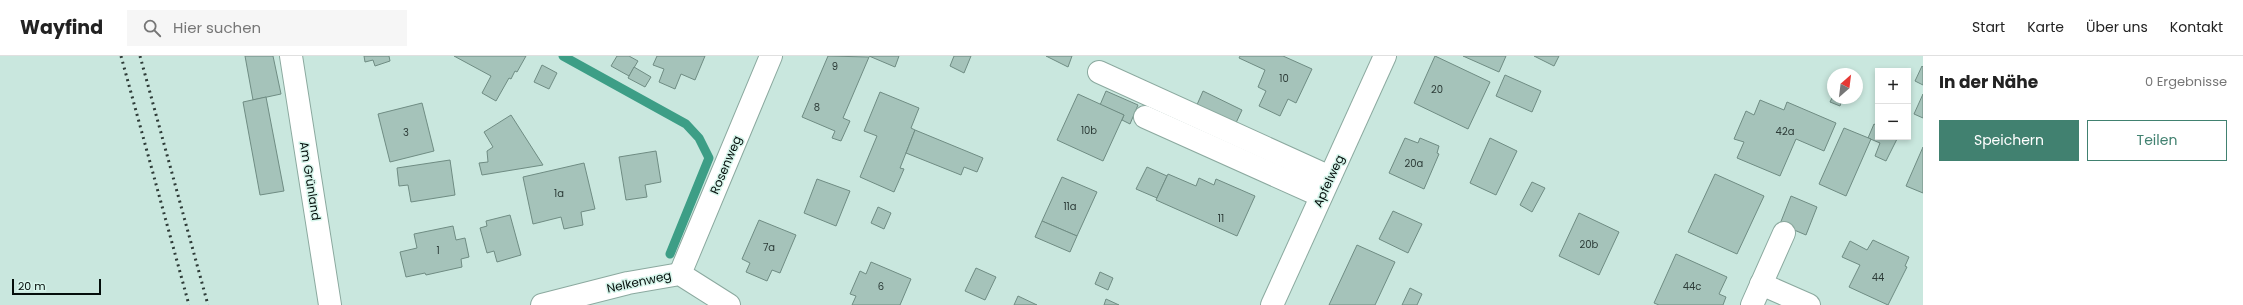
<!DOCTYPE html>
<html lang="de">
<meta charset="utf-8">
<style>
:root{--surface:#fff;--page:#f6f6f6;--text:#222;--muted:#767676;--line:#e0e0e0;--accent:#418170}
body{margin:0;font-family:Poppins,sans-serif;background:var(--page);color:var(--text)}
.controls{position:absolute;right:12px;top:12px;display:grid;overflow:hidden;border-radius:0px;box-shadow:0 2px 6px #0003}
.controls button{width:36px;height:36px;display:grid;place-items:center;padding:0;border:0;border-bottom:1px solid var(--line);background:var(--surface);color:var(--text);font:20px sans-serif}
.compass{position:absolute;left:1827px;top:12px;width:36px;height:36px;border-radius:50%;background:var(--surface);box-shadow:0 2px 6px #0003;rotate:28deg}
.scale{position:absolute;left:12px;bottom:10px;width:89px;box-sizing:border-box;padding-left:4px;border:2px solid #040e0b;border-top:0;font-size:11px;line-height:14px;white-space:nowrap;color:#040e0b;-webkit-text-stroke:3px #d6f5eb;paint-order:stroke}
.list{margin:0;padding:0;list-style:none}
h2{display:flex;justify-content:space-between;align-items:center;height:52px;margin:0;padding:0 16px;font-size:17px}
h2 small{font-size:13px;font-weight:400;color:var(--muted)}
.actions{display:flex;gap:8px;padding:12px 16px}
.actions a{flex:1;padding:9px 0;border:1px solid var(--accent);border-radius:0px;text-align:center;font-size:14px;color:var(--accent)}
.actions .main{background:var(--accent);color:#fff}
.icon{flex:none;width:22px;height:22px;fill:none;stroke:currentColor;stroke-width:2;stroke-linecap:round;stroke-linejoin:round}
.map{position:relative;flex:none;width:1923px;height:249px;overflow:hidden}
header{display:flex;align-items:center;gap:24px;box-sizing:border-box;height:56px;padding:0 20px;background:var(--surface);border-bottom:1px solid var(--line)}
header strong{font-size:19px}
nav{display:flex;gap:22px;margin-inline-start:auto;font-size:14px}
.search{width:280px;height:36px;background:var(--page);display:flex;align-items:center;gap:10px;box-sizing:border-box;padding:0 14px;border-radius:0px;color:var(--muted);font-size:15px}
main{display:flex}
aside{flex:1;background:var(--surface)}
.map>svg:first-child{display:block}
.lines{fill:none;stroke-linecap:round;stroke-linejoin:round}
.stream{stroke:#3d9e86;stroke-width:9}
.building{fill:#a5c3ba;stroke:#6f8c83}
.minor-casing{stroke:#8ba99f;stroke-width:24}
.minor{stroke:#fff;stroke-width:22}
.rail{stroke:#2e3c38;stroke-width:3;stroke-dasharray:2 4;stroke-linecap:butt}
.labels{text-anchor:middle;stroke-width:3;stroke-linejoin:round;paint-order:stroke}
.number-label{font-size:10px;fill:#2c3b37}
.street-label{font-size:12px;fill:#040e0b;stroke:#d6f5eb}
</style>
<header>
<strong>Wayfind</strong>
<div class="search"><svg class="icon" aria-label="search" viewBox="0 0 24 24"><circle cx="10" cy="10" r="6"/><path d="M15 15l6 6"/></svg>Hier suchen</div>
<nav><a>Start</a><a>Karte</a><a>Über uns</a><a>Kontakt</a></nav>
</header>
<main>
<div class="map">
<svg width="1923" height="249" viewBox="0 0 1923 249">
<rect width="100%" height="100%" fill="#c9e7de"/>
<g class="lines">
<polyline class="stream" points="563,0 686,68 699,82 709,102 670,198"/>
</g>
<g class="building">
<polygon points="245,0 273,0 281,38 253,44"/>
<polygon points="364,0 389,0 390,5 375,10 373,4 365,6"/>
<polygon points="454,0 526,0 517,16 515,15 511,23 509,22 496,45 482,37 491,20"/>
<polygon points="617,0 629,0 638,5 629,20 611,10"/>
<polygon points="657,0 705,0 695,24 681,18 675,33 659,26 664,13 653,9"/>
<polygon points="828,0 869,1 843,62 850,65 841,85 832,82 835,75 802,61"/>
<polygon points="869,0 899,0 895,11"/>
<polygon points="954,0 971,0 964,17 950,10"/>
<polygon points="1046,0 1072,0 1068,11"/>
<polygon points="1240,0 1283,0 1312,13 1296,47 1288,43 1280,60 1259,50 1266,35 1258,31 1265,14 1239,2"/>
<polygon points="1435,0 1490,26 1468,73 1414,47"/>
<polygon points="1463,0 1506,0 1499,16"/>
<polygon points="1534,0 1559,0 1554,10"/>
<polygon points="542,9 557,17 549,33 534,26"/>
<polygon points="1922,10 1923,11 1923,29 1915,25"/>
<polygon points="634,11 651,21 645,31 628,22"/>
<polygon points="1505,19 1541,35 1532,56 1496,40"/>
<polygon points="1106,35 1138,49 1130,68 1122,64 1124,59 1100,49"/>
<polygon points="1203,35 1242,54 1235,69 1196,51"/>
<polygon points="880,36 919,52 911,72 915,74 900,112 904,113 894,136 860,121 877,80 864,75"/>
<polygon points="1078,38 1124,59 1103,105 1057,84"/>
<polygon points="1923,38 1923,62 1914,58"/>
<polygon points="1833,40 1833,42 1842,43 1840,50 1830,46"/>
<polygon points="266,41 284,135 260,139 243,46"/>
<polygon points="1760,44 1784,54 1787,46 1836,67 1824,95 1796,83 1780,120 1737,102 1744,86 1734,83 1746,55 1754,59"/>
<polygon points="422,47 434,95 390,106 378,58"/>
<polygon points="511,59 543,109 482,119 479,107 488,106 487,95 493,91 484,76"/>
<polygon points="1874,68 1878,70 1878,81 1898,81 1886,105 1875,100 1880,87 1868,82"/>
<polygon points="1844,72 1871,83 1846,140 1819,128"/>
<polygon points="915,74 983,102 977,116 964,111 961,119 906,97"/>
<polygon points="1405,82 1418,87 1420,82 1439,90 1437,97 1439,98 1424,133 1389,117"/>
<polygon points="1490,82 1517,95 1496,139 1470,127"/>
<polygon points="1923,91 1923,137 1906,130"/>
<polygon points="656,95 661,126 645,129 647,141 626,144 619,101"/>
<polygon points="450,104 455,139 411,146 408,129 399,130 397,112"/>
<polygon points="584,107 595,153 581,156 583,169 564,173 561,161 533,168 523,121"/>
<polygon points="1147,111 1167,120 1157,142 1136,133"/>
<polygon points="1168,118 1196,130 1199,122 1214,129 1216,123 1255,140 1237,180 1156,144"/>
<polygon points="1715,118 1764,140 1737,198 1688,176"/>
<polygon points="1062,121 1097,136 1077,180 1042,165"/>
<polygon points="817,123 850,135 836,170 804,157"/>
<polygon points="1532,126 1545,132 1532,156 1520,149"/>
<polygon points="1791,140 1817,151 1806,179 1780,168"/>
<polygon points="878,151 891,157 884,173 871,167"/>
<polygon points="1393,155 1422,168 1408,197 1379,183"/>
<polygon points="1579,157 1619,176 1599,219 1559,200"/>
<polygon points="510,159 521,199 497,206 494,195 487,197 480,172 487,170 486,165"/>
<polygon points="759,164 796,179 780,217 772,214 767,225 746,216 750,207 742,203"/>
<polygon points="1042,165 1077,180 1070,196 1035,181"/>
<polygon points="453,170 456,184 465,182 469,201 461,203 462,211 426,219 425,217 406,221 400,196 417,192 414,178"/>
<polygon points="1873,184 1909,201 1905,210 1907,211 1888,249 1849,231 1860,209 1842,201 1850,185 1867,194"/>
<polygon points="1357,189 1395,206 1375,249 1329,249"/>
<polygon points="1676,198 1727,221 1719,238 1726,241 1723,249 1659,249 1654,247"/>
<polygon points="871,206 911,223 900,249 852,249 856,240 850,238 860,215 866,218"/>
<polygon points="976,212 996,221 985,244 965,235"/>
<polygon points="1100,216 1113,222 1108,234 1095,228"/>
<polygon points="1410,232 1422,238 1417,249 1402,249"/>
<polygon points="1018,240 1037,249 1014,249"/>
<polygon points="1106,243 1119,249 1104,249"/>
</g>
<g class="lines">
<g class="minor-casing">
<g id="minor">
<polyline points="291,0 330,249"/>
<polyline points="1099,16 1330,121"/>
<polyline points="1145,61 1321,140"/>
<polyline points="680,218 771,0"/>
<polyline points="1761,228 1809,249"/>
<polyline points="542,249 628,227 680,218 729,249"/>
<polyline points="1272,249 1385,0"/>
<polyline points="1752,249 1784,177"/>
</g>
</g>
<use href="#minor" class="minor"/>
<g class="rail">
<polyline points="121,0 189,249"/>
<polyline points="140,0 208,249"/>
</g>
</g>
<g class="labels">
<g class="number-label">
<text x="835" y="14">9</text>
<text x="1284" y="26">10</text>
<text x="1437" y="37">20</text>
<text x="817" y="55">8</text>
<text x="1089" y="78">10b</text>
<text x="1785" y="79">42a</text>
<text x="406" y="80">3</text>
<text x="1414" y="111">20a</text>
<text x="559" y="141">1a</text>
<text x="1070" y="154">11a</text>
<text x="1221" y="166">11</text>
<text x="1589" y="192">20b</text>
<text x="769" y="195">7a</text>
<text x="438" y="198">1</text>
<text x="1878" y="225">44</text>
<text x="881" y="234">6</text>
<text x="1692" y="234">44c</text>
</g>
<g class="street-label">
<text transform="translate(726 109) rotate(-67)" y="4">Rosenweg</text>
<text transform="translate(310 125) rotate(81)" y="4">Am Grünland</text>
<text transform="translate(1329 125) rotate(-65)" y="4">Apfelweg</text>
<text transform="translate(639 226) rotate(-12)" y="4">Nelkenweg</text>
</g>
</g>
</svg>
<div class="controls">
<button>+</button>
<button>−</button>
</div>
<svg class="compass" viewBox="-18 -18 36 36"><path d="M0-13l5 13h-10z" fill="#e53935"/><path d="M0 13l5-13h-10z" fill="#767676"/></svg>
<div class="scale">20 m</div>
</div>
<aside>
<h2>In der Nähe<small>0 Ergebnisse</small></h2>
<ul class="list">
</ul>
<div class="actions"><a class="main">Speichern</a><a>Teilen</a></div>
</aside>
</main>
